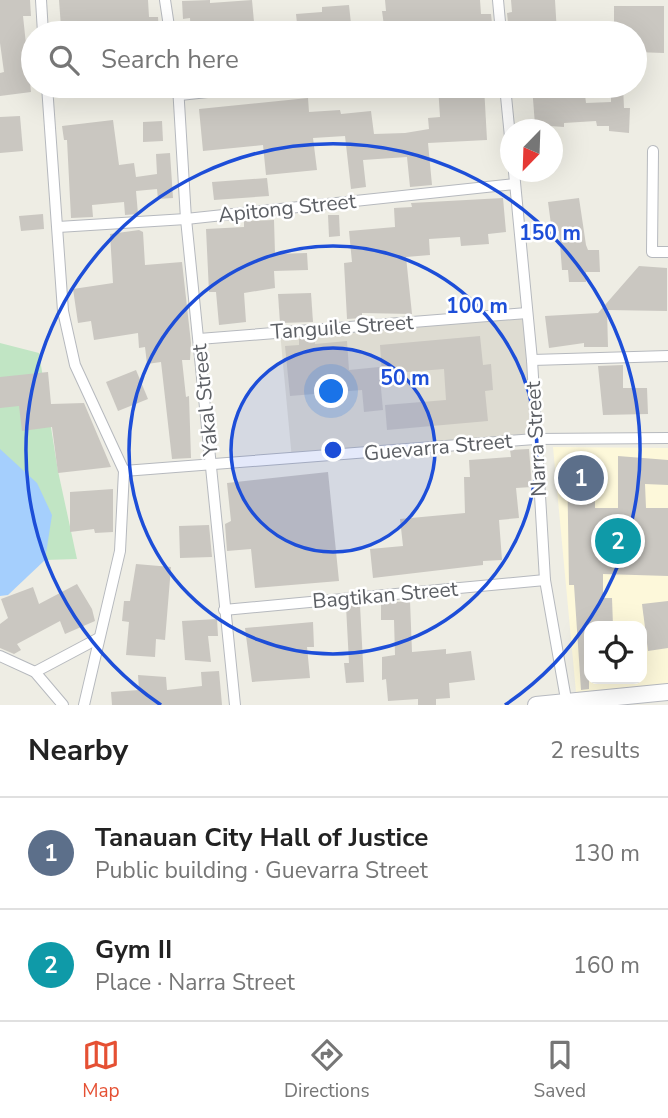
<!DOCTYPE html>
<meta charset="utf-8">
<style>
:root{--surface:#fff;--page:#f6f6f6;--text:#222;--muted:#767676;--line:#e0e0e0;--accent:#e55033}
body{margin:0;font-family:"Nunito Sans",sans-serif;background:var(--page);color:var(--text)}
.controls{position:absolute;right:21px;bottom:21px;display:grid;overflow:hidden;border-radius:14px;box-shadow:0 7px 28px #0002}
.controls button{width:63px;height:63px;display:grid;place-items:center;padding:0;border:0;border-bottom:2px solid var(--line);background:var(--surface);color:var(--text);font:35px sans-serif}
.compass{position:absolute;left:500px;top:119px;width:63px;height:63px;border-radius:50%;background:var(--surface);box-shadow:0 7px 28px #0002;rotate:203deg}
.you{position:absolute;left:332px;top:392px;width:24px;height:24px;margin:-18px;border:5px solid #fff;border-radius:50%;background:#1a73e8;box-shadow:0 0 0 10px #1a73e833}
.badge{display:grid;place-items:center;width:46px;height:46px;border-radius:50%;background:var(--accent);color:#fff;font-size:23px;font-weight:700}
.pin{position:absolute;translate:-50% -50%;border:4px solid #fff;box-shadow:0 2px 7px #0006}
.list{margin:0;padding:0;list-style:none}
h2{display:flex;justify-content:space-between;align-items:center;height:91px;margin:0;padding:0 28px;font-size:30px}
h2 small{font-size:23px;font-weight:400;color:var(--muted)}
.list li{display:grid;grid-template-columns:46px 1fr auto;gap:21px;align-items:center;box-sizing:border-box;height:112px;padding:0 28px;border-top:2px solid var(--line)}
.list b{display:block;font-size:26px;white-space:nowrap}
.list p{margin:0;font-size:23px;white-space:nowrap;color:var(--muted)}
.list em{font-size:23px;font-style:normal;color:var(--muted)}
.icon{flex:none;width:38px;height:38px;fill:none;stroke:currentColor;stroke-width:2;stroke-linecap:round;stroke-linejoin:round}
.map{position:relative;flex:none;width:668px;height:705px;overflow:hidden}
.search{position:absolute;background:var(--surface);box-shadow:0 7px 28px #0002;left:21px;right:21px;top:21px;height:77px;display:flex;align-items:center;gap:18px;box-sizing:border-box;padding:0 24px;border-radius:38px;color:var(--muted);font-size:26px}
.sheet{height:315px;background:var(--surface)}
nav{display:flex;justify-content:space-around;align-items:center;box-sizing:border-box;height:98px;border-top:2px solid var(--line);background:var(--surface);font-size:19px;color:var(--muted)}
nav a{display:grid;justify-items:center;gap:4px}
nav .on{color:var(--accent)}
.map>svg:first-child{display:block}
.commercial{fill:#fdf8da;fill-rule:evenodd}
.education{fill:#dedcd2}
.green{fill:#c1e5c4}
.water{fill:#a5cffd}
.building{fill:#cac7c1}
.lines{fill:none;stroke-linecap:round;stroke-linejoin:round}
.street-casing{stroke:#b6b9be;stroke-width:12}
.secondary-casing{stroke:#b7bac0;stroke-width:18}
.street{stroke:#fff;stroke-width:10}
.secondary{stroke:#fff;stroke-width:16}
.ring{fill:none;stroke:#1d4ed8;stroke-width:3.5}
.labels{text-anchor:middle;stroke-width:5;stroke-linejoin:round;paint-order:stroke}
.street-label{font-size:21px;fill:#5c5f64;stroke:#fff}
.centre{fill:#1d4ed8;stroke:#fff;stroke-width:3.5}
.ring-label{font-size:21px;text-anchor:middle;font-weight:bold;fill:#1d4ed8;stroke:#fff;stroke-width:5;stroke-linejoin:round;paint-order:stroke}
</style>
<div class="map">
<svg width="668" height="705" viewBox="0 0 668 705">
<rect width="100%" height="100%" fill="#eeede4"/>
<path class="commercial" d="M553,447L668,448V684L576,692ZM589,626H642V679H589Z"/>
<polygon class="education" points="527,313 535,439 292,459 280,332"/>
<polygon class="green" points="0,343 39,353 58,471 77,559 45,560 0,541"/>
<polygon class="water" points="0,449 37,483 52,515 45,560 8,595 0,596"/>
<g class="building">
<polygon points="0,0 30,0 31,16 23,16 31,92 0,96 0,73 4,72 0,43"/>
<polygon points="59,0 148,0 149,17 158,17 159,33 69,33 68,26 61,27"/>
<polygon points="210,0 210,3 252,0 255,33 191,33 190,18 183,19 182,1"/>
<polygon points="385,0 480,0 481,14 491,14 493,33 385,33 382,11 386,11"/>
<polygon points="511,0 555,0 557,33 509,33 507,13 512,12"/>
<polygon points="349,5 352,33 298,33 296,14 322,12 322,7"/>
<polygon points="614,6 664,6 664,53 635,52 635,33 614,33"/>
<polygon points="438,86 484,86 487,140 428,143 432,185 410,187 407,157 363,160 366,187 351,189 345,136 313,138 317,170 266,175 263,145 203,151 199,109 308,98 309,112 340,110 341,114 371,111 374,134 405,133 429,129 428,118 440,117"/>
<polygon points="532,86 584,86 586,103 611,102 611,86 623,86 624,108 630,108 629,133 609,131 609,126 597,126 596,121 564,123 564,127 535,125"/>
<polygon points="20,116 23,151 0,153 0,117"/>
<polygon points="113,120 119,165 134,163 136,177 157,174 156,154 170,153 173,198 158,199 157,189 136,191 138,214 125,215 124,202 113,203 92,205 93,217 71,218 67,140 64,140 62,126"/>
<polygon points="162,121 163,141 143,142 143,122"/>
<polygon points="267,178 269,196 214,200 212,182"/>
<polygon points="503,198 506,232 488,234 489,244 461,246 460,237 429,239 430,255 406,257 412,314 362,313 362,318 347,319 344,263 352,262 349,231 395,227 394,208 412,207 411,203"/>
<polygon points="579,198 586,245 588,250 599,250 600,272 586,272 586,282 569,282 568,270 562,270 559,231 552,232 548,202"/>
<polygon points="43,214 44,229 21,231 19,216"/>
<polygon points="328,215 339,215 340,236 329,237"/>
<polygon points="274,220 275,254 307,253 308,270 274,271 275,288 244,293 246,322 219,325 216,292 209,292 206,229 244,227 244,221"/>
<polygon points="139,230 143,232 145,265 182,262 191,343 190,360 182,360 186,397 189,396 191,458 172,459 161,362 147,364 145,347 139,348 138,333 94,340 91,321 78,323 73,289 113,283 110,234"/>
<polygon points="639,266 667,268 667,311 607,310 608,347 584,347 584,343 549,348 545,316 598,313"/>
<polygon points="311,293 313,322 280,323 278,294"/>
<polygon points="480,336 483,365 491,364 493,390 485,391 488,421 387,430 385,405 446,400 444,369 382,374 380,345"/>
<polygon points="314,338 315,344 347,341 349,370 379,367 383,410 364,412 362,390 290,396 285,346 299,345 299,339"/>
<polygon points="623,365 623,388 647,388 648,414 603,415 598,366"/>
<polygon points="136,370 148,399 118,411 106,382"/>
<polygon points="48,372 51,404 84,403 111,467 58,473 52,427 22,431 19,406 0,408 0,377"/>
<polygon points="529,449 532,487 516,488 519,518 499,520 502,560 483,561 483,565 373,578 370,549 403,546 400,519 465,513 464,477 470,477 469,460 511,457 510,450"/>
<polygon points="567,455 595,455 595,508 618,508 618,456 668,460 668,485 645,484 646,508 668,508 668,576 603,574 603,598 612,598 613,626 589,626 589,689 581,690 574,585 569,585"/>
<polygon points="328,472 339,581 255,588 251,549 227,551 225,524 231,521 227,483"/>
<polygon points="113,489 113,532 95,533 94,529 70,532 70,492"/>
<polygon points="209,525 212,557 180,558 179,526"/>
<polygon points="136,564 171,567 165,640 156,639 155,657 126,655 129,622 122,621 124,601 130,601"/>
<polygon points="77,584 92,609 95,621 65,634 60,621 17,644 21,650 14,654 0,648 0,624 8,618 1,599 33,587 39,604"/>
<polygon points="410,601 412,652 446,649 446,654 471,651 475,680 449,683 450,698 436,699 436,705 418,705 418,699 388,701 386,679 382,680 382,657 395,655 394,620 381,620 381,603"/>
<polygon points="668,601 668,648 648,651 642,604"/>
<polygon points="360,605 364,682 346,683 344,663 349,663 346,606"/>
<polygon points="217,619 218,636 208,636 211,662 185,660 182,621"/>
<polygon points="313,622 314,647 307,647 310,678 252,682 245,628"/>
<polygon points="219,671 222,705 112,705 111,692 139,690 138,675 166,677 167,690 202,686 201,672"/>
</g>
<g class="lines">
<g class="street-casing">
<g id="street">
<polyline points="41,0 43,33"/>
<polyline points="165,0 170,33"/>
<polyline points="498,0 501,33"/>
<polyline points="47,86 63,311 75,365 124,471 120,551 84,705"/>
<polyline points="178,86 186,219 235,705"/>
<polyline points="505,86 510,137"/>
<polyline points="180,95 262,86"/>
<polyline points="653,151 652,252 668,252"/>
<polyline points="514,172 532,360 545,580 567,705"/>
<polyline points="58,227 186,219 515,184"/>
<polyline points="199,339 527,313"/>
<polyline points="532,360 668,356"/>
<polyline points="124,471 535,439 668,438"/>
<polyline points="224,610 545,580"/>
<polyline points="0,656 35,672 63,705"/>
<polyline points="35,672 99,638"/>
</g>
</g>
<g class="secondary-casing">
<polyline id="secondary" points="536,705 668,692"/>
</g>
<use href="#street" class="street"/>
<use href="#secondary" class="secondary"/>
</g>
<circle cx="333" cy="450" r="102" fill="#1d4ed8" fill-opacity=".12"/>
<g class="ring">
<circle cx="333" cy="450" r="102"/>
<circle cx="333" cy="450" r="204"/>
<path d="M161 705A307 307 0 1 1 505 705"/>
</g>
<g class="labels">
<g class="street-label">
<text transform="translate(287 208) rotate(-6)" y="7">Apitong Street</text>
<text transform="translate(342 327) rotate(-4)" y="7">Tanguile Street</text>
<text transform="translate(205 400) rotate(-96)" y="7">Yakal Street</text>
<text transform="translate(536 439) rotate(-93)" y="7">Narra Street</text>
<text transform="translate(438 447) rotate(-5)" y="7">Guevarra Street</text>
<text transform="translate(385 595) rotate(-5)" y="7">Bagtikan Street</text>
</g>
</g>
<circle cx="333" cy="450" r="10" class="centre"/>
<g class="ring-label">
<text x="550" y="240">150 m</text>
<text x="477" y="313">100 m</text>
<text x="405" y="385">50 m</text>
</g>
</svg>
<div class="controls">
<button><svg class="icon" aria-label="locate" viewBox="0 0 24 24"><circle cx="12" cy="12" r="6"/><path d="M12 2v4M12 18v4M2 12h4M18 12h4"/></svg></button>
</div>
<svg class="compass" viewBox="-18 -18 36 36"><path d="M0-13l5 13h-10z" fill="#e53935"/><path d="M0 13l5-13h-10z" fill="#767676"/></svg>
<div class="you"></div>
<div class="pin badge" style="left:581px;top:478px;background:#5c6f8a">1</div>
<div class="pin badge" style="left:618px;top:541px;background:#0f9aa8">2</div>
<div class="search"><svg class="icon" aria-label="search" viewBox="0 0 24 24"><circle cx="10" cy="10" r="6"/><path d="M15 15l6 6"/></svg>Search here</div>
</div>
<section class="sheet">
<h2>Nearby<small>2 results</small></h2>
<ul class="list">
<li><span class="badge" style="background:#5c6f8a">1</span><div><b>Tanauan City Hall of Justice</b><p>Public building · Guevarra Street</p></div><em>130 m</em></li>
<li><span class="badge" style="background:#0f9aa8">2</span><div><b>Gym II</b><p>Place · Narra Street</p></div><em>160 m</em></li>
</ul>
</section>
<nav>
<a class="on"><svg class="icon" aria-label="map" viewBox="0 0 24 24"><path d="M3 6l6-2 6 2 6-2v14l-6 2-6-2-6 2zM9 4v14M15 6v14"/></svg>Map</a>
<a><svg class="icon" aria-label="directions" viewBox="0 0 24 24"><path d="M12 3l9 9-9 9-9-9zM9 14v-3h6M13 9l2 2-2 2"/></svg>Directions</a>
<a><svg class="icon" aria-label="saved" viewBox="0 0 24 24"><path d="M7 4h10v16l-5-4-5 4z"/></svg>Saved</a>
</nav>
